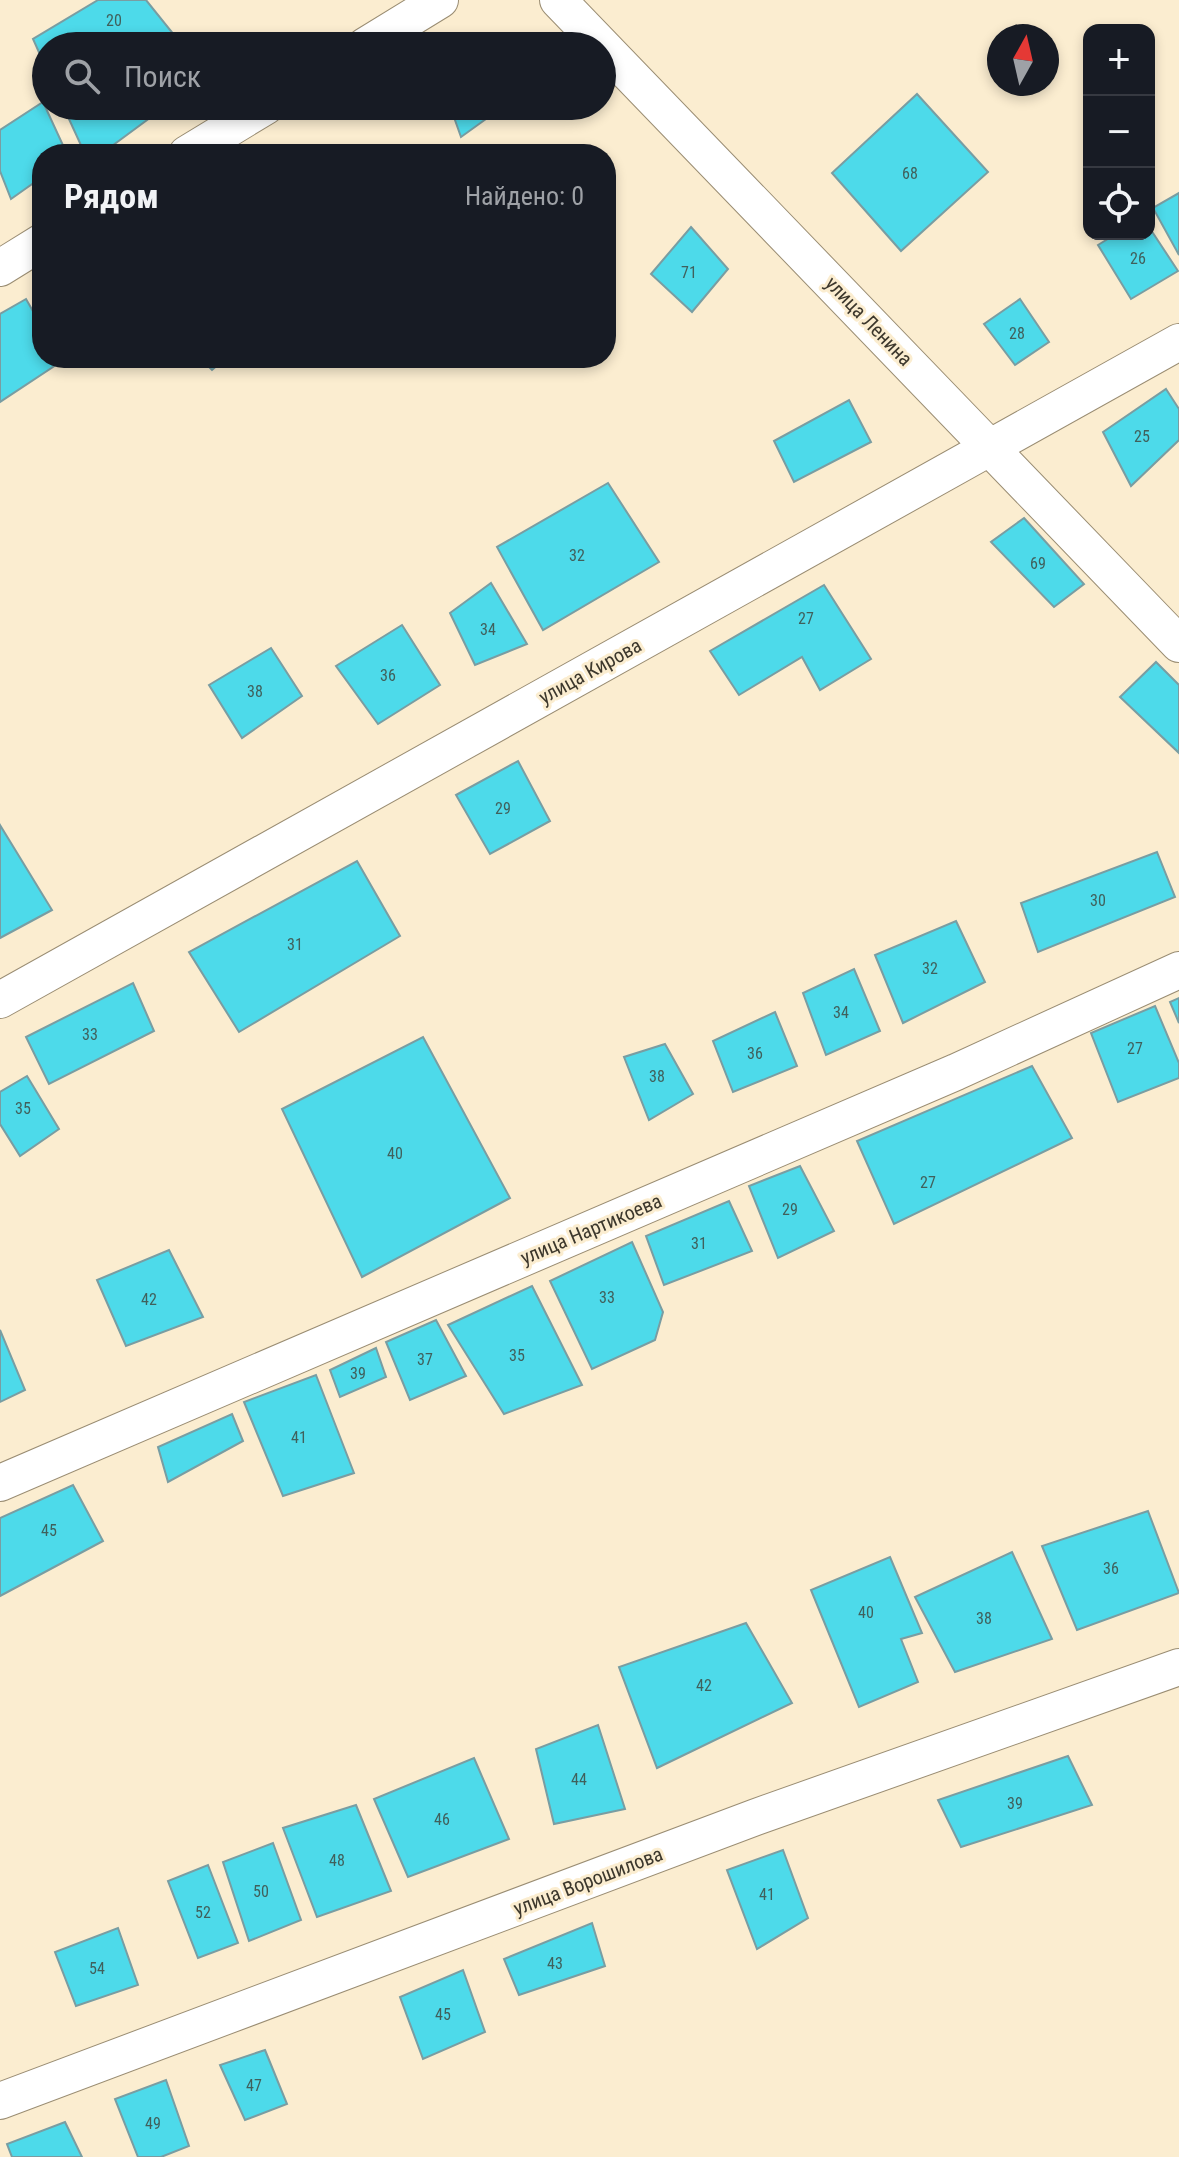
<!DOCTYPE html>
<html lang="ru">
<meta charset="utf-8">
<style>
:root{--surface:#171b24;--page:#20242c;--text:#f1f3f6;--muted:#9ea1a6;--line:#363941}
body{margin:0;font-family:"Roboto Condensed",sans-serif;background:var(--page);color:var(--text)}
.controls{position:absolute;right:24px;top:24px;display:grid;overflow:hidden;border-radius:16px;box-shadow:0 4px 12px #0003}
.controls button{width:72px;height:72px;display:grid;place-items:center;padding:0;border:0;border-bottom:2px solid var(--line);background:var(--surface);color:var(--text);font:40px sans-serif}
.compass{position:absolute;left:987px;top:24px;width:72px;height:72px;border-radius:50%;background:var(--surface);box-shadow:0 4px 12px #0003;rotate:8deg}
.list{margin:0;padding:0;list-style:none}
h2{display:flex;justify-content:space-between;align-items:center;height:104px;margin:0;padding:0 32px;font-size:34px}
h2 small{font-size:26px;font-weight:400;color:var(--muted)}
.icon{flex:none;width:44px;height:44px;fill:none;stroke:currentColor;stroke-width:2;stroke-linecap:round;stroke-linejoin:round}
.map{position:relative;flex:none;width:1179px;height:2157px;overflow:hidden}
.search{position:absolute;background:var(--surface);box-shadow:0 4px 12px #0003;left:32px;top:32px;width:584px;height:88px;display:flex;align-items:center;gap:20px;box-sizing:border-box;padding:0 28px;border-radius:44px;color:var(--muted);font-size:30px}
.panel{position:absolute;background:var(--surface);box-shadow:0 4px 12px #0003;left:32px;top:144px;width:584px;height:224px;border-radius:32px}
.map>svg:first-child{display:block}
.building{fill:#4ddaea;stroke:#799da2;stroke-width:2}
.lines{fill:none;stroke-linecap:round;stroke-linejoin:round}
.minor-casing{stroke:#9a8d73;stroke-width:38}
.minor{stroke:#fff;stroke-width:36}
.labels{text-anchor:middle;stroke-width:6;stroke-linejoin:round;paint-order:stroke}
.number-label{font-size:16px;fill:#40605c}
.street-label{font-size:20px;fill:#3c372c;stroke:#fbedd0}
</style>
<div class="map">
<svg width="1179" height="2157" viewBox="0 0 1179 2157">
<rect width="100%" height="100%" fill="#fbedd0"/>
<g class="building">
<polygon points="98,0 146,0 183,46 46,46 46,68 33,39"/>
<polygon points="917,94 988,172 901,251 832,173"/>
<polygon points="43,102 67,154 42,154 42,177 11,199 0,171 0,130"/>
<polygon points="63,106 166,106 101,154 85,154"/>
<polygon points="450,106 504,106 461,137"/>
<polygon points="1179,193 1179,255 1153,208"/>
<polygon points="691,227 728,269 692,312 651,274"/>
<polygon points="1149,227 1178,271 1131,299 1098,245 1116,234 1149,234"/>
<polygon points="26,299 42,327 42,358 60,358 62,361 0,402 0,314"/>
<polygon points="1020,299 1049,342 1015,365 984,324"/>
<polygon points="200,358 226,358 212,370"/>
<polygon points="1166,389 1179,409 1179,440 1131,486 1103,432"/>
<polygon points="849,400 871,442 794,482 774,441"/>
<polygon points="608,483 659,562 543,630 497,547"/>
<polygon points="1024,518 1084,584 1054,607 991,542"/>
<polygon points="491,583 527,644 475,665 450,613"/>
<polygon points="824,585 871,659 820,690 802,657 739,695 710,651"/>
<polygon points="402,625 440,685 378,724 336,666"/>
<polygon points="271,648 302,696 242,738 209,685"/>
<polygon points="1156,662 1179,685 1179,753 1120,697"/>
<polygon points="518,761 550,821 490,854 456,795"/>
<polygon points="0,825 52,910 0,938"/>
<polygon points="1157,852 1175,897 1038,952 1021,903"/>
<polygon points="357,861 400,936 239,1032 189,952"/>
<polygon points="956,921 985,982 903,1023 875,955"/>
<polygon points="854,969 880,1031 826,1055 803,993"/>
<polygon points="133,983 154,1031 49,1084 26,1037"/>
<polygon points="1179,998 1179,1023 1170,1002"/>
<polygon points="1155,1006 1179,1063 1179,1078 1118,1102 1091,1033"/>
<polygon points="775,1012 797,1066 733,1092 713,1041"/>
<polygon points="423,1037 510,1198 362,1277 282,1109"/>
<polygon points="665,1044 693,1094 649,1120 624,1057"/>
<polygon points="1032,1066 1072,1138 894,1224 857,1141"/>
<polygon points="27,1076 59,1129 20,1156 0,1124 0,1092"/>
<polygon points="800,1166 834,1231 778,1258 749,1186"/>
<polygon points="729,1201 752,1251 664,1285 646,1236"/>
<polygon points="632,1242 663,1312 655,1340 592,1369 550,1281"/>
<polygon points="169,1250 203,1317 126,1346 97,1280"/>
<polygon points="532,1286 582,1385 504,1414 448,1325"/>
<polygon points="436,1320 466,1376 410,1400 386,1342"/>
<polygon points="0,1330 25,1390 0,1402"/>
<polygon points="376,1348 386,1377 340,1397 330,1370"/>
<polygon points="316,1375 354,1473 283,1496 244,1402"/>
<polygon points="232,1414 243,1441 168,1482 158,1447"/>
<polygon points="73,1485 103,1541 0,1596 0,1518"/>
<polygon points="1148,1511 1179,1593 1077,1630 1042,1546"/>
<polygon points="1012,1552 1052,1639 955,1672 915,1597"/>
<polygon points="890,1557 922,1633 901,1639 918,1682 859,1707 811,1590"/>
<polygon points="746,1623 792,1703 657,1768 619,1667"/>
<polygon points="598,1725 625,1809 554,1824 536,1749"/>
<polygon points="1068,1756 1092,1805 961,1847 938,1800"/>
<polygon points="474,1758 509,1839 408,1877 374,1799"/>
<polygon points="356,1805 391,1891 317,1917 283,1828"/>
<polygon points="273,1843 301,1920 249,1941 223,1862"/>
<polygon points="783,1850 808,1918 757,1949 727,1870"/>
<polygon points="208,1865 238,1943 198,1958 168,1881"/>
<polygon points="592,1923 605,1966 519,1995 504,1959"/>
<polygon points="118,1928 138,1985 76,2006 55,1952"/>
<polygon points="463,1970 485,2032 423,2059 400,1997"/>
<polygon points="265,2050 287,2104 245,2120 220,2065"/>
<polygon points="166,2080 189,2146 161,2157 138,2157 115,2099"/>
<polygon points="65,2122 82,2157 12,2157 7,2144"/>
</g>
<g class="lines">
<g class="minor-casing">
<g id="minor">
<polyline points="558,0 1179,644"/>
<polyline points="365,46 440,0"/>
<polyline points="187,154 266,106"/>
<polyline points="0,268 42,242"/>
<polyline points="0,1000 1179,342"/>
<polyline points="0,1483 956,1072 1179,970"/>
<polyline points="0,2101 756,1817 1179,1667"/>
</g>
</g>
<use href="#minor" class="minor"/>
</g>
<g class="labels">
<g class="number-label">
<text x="114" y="26">20</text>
<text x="910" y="179">68</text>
<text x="1138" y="264">26</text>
<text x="689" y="278">71</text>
<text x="1017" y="339">28</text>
<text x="1142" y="442">25</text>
<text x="577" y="561">32</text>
<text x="1038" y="569">69</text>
<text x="806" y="624">27</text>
<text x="488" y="635">34</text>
<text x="388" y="681">36</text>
<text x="255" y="697">38</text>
<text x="503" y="814">29</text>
<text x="1098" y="906">30</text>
<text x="295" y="950">31</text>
<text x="930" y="974">32</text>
<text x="841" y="1018">34</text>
<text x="90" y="1040">33</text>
<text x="1135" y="1054">27</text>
<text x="755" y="1059">36</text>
<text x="657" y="1082">38</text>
<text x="23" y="1114">35</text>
<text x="395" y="1159">40</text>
<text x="928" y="1188">27</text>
<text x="790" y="1215">29</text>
<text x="699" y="1249">31</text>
<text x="607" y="1303">33</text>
<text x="149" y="1305">42</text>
<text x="517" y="1361">35</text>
<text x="425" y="1365">37</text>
<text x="358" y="1379">39</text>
<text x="299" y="1443">41</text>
<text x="49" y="1536">45</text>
<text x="1111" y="1574">36</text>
<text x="866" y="1618">40</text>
<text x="984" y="1624">38</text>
<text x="704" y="1691">42</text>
<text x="579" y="1785">44</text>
<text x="1015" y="1809">39</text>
<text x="442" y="1825">46</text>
<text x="337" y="1866">48</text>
<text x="261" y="1897">50</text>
<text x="767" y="1900">41</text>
<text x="203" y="1918">52</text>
<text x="555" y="1969">43</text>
<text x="97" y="1974">54</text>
<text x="443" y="2020">45</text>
<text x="254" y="2091">47</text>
<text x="153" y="2129">49</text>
</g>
<g class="street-label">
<text transform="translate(869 321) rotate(46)" y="7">улица Ленина</text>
<text transform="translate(590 671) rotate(-29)" y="7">улица Кирова</text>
<text transform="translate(591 1229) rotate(-23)" y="7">улица Нартикоева</text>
<text transform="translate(588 1881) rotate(-21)" y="7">улица Ворошилова</text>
</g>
</g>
</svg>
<div class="controls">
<button>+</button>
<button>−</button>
<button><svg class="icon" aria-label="locate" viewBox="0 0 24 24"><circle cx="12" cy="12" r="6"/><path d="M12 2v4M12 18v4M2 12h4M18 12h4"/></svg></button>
</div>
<svg class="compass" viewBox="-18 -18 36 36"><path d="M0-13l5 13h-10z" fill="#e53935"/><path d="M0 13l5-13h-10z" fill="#9ea1a6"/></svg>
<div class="search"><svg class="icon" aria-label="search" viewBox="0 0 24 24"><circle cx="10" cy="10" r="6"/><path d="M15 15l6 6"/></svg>Поиск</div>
<section class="panel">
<h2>Рядом<small>Найдено: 0</small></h2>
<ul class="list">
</ul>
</section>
</div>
